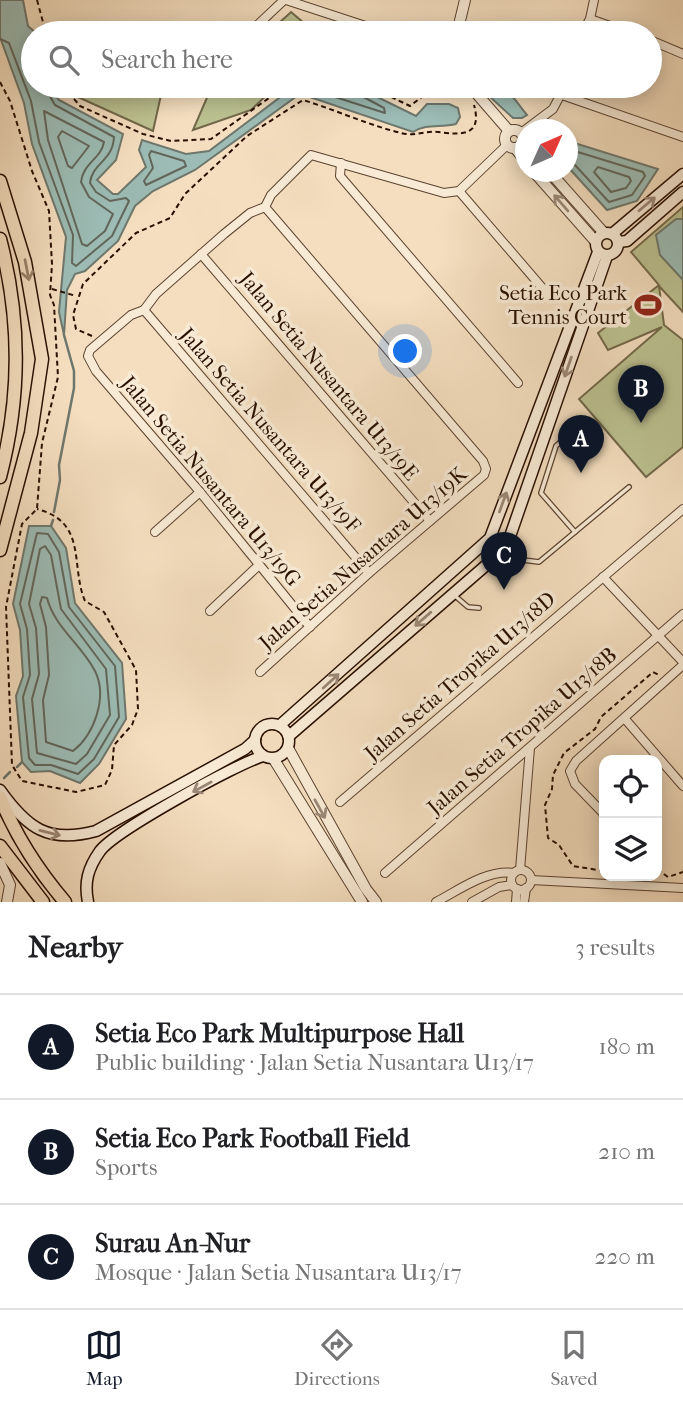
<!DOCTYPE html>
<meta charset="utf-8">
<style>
:root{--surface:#fff;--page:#f2f2f2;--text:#202124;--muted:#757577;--line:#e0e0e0;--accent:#111827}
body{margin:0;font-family:"IM FELL French Canon",serif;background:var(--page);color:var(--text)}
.controls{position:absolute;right:21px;bottom:21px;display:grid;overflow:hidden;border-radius:14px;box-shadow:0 4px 18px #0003}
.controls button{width:63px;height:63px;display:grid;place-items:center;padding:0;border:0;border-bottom:2px solid var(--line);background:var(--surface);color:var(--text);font:35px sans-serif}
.compass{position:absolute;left:515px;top:119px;width:63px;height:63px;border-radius:50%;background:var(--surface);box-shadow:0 4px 18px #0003;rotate:45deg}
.you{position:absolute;left:406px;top:352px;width:24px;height:24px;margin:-18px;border:5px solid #fff;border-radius:50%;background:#1a73e8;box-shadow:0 0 0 10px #1a73e833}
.badge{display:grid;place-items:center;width:46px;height:46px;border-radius:50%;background:var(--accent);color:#fff;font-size:23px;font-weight:700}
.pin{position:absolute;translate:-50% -58px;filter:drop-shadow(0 2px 4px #0008)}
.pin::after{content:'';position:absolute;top:37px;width:24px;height:21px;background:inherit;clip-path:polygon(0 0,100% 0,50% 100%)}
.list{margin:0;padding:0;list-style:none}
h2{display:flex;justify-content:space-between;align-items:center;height:91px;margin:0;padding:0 28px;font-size:30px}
h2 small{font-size:23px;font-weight:400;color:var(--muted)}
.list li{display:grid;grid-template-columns:46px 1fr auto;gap:21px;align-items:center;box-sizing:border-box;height:105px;padding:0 28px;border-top:2px solid var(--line)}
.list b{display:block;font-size:26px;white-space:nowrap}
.list p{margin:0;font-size:23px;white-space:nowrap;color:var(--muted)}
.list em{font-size:23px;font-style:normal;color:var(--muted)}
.icon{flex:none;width:38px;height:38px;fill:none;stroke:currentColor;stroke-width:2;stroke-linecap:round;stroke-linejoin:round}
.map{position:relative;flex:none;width:683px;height:902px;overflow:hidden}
.search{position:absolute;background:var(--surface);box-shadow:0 4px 18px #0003;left:21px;right:21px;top:21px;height:77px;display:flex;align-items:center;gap:18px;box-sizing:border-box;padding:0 24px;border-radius:38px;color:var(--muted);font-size:26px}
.sheet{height:406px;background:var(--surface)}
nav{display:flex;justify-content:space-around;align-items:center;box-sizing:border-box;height:98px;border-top:2px solid var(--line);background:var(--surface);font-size:19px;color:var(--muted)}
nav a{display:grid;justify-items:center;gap:4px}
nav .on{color:var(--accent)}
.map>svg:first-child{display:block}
.green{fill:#bcc191;stroke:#726849;stroke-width:2}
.water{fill:#9cbcb5;stroke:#6e776d;stroke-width:2}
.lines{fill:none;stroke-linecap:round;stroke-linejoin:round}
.shore{stroke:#62665b;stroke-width:2}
.stream{stroke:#6e776d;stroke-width:2.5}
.service-casing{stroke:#5c4330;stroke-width:6}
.minor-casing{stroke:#5c4330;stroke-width:10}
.tertiary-casing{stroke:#5c4330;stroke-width:12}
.secondary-casing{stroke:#290f01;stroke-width:13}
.trunk-casing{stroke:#290f01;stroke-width:15}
.path{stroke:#290f01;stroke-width:2;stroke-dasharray:5 3.5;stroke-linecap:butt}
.service{stroke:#f8ead5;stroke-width:3.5}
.minor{stroke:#f8ead5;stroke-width:8}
.tertiary{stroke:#f8ead5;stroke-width:10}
.secondary{stroke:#f8ead5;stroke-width:10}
.trunk{stroke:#f4debf;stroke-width:12}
.oneway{stroke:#9b8776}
.oneway2{stroke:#99816a}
.labels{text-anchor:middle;stroke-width:7;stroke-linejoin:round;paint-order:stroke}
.poi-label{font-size:21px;fill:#290f01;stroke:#f8ead5;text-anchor:end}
.street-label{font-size:21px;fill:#290f01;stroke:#f8ead5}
</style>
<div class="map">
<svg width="683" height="902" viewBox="0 0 683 902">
<rect width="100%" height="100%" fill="#f4debf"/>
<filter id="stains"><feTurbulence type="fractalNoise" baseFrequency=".00286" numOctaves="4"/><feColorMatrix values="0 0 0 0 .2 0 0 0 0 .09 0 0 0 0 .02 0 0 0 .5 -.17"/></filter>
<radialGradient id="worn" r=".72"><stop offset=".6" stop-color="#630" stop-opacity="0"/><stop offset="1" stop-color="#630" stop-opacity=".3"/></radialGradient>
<g class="green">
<polygon points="291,12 305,24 304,33 268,33"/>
<polygon points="66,86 163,86 153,131 69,93"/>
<polygon points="212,86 276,86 251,110 193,130"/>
<polygon points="683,207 683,312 659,286 664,325 683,340 683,447 646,477 579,399 662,327 608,350 598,333 659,285 631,252"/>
</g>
<g class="water">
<path d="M0,0H23L28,26L36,33H33L30,48L33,86H49L59,100L123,134L116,160L97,180L113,194H118L146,167L139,150L142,140L186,154L209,151L283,95L306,86H355L416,116L427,104H449L458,108L460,117L456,124C440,128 427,123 413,132L304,95L297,96L195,170L153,191L135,206L118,241L85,271L75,274L67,290L64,335L59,312L66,237L32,144L24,103L0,37Z"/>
<path d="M485,86C510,86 512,97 527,115L522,118H513L488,95Z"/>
<polygon points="568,141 658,169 637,201 607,210 568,167"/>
<polygon points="676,219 683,219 683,280 660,255 656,235"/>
<polygon points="29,526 51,526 66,548 75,603 122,663 126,719 99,764 80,783 50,771 31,772 22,762 16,696 23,676 20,630 13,604"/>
</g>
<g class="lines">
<g class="shore">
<path d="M0,39L9,43L31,101L39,142L73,235L72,263L76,266L112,236L129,201L126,198L110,201L96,192L90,183C92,163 113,161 114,137L55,105L44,86"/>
<polyline points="301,86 385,113 384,108 358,94 355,86"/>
<path d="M44,111L104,142C101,159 83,163 81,182L89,197L113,214L105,231L87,246L82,244L48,140Z"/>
<polygon points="62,131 89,146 72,168 68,166 58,137"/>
<polyline points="568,149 643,172 645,176 632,195 609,202 575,165 568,163"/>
<polygon points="151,151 184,161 186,166 146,185 144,181 153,168 149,155"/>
<polygon points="598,167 629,177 631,181 626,188 611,192 594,172"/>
<polygon points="37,533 48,534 59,552 69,607 115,666 119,717 94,759 78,774 51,765 35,765 29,758 23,697 30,675 27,629 20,604"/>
<polygon points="45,546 51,555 61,609 106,669 110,715 87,754 76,764 37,753 32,699 39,674 36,628 29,604 40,549"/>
<path d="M42,597L47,598C55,628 81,644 95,671C108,697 94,735 73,751L46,742L43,700L49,675L46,627L40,604Z"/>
</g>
<g class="stream">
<polyline points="54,512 60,480 59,465 74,388 74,371 64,335"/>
<polyline points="51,526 53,520"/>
<polyline points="17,767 22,762"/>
<polyline points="4,778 10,772"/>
</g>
<g class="service-casing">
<g id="service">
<polyline points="575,429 556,446 541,493 575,532"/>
<polyline points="510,547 523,560 539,562 629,487"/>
<polyline points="454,595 468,607 479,608"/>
</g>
</g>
<g class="minor-casing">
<g id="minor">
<polyline points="286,0 387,33"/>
<polyline points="590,19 630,33"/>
<polyline points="249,33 284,0"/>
<polyline points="582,33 590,19 594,0"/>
<polyline points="650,40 683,54"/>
<polyline points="562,95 683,137"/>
<polyline points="521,133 553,109 565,86"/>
<polyline points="341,163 340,176 518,383"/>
<polyline points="459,191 551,298"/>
<polyline points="201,254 430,521"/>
<polyline points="144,310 369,573"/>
<polyline points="155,532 200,492"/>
<polyline points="603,577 683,662"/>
<polyline points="210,611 259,565"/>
<polyline points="310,627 200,492 96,371 88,356 90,350 131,315 144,310 156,294 224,234 250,213 265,207 271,195 311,155 444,193 459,191 507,145"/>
<polyline points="260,672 369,573 484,475 486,469 483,461 265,207"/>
<polyline points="625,719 683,786"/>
<polyline points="340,802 683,509"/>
<polyline points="604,814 575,784 570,771 576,761 683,665"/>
<polyline points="520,870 530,748"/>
<circle cx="521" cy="880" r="10"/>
<polyline points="385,873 683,614"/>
<polyline points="531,880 683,888"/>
<path d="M436,902C459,890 487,869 514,873"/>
<polyline points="472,902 499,887 512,885"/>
<polyline points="516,902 517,889"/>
<polyline points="524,902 526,888"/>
</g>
</g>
<g class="tertiary-casing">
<g id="tertiary">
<polyline points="457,33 465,0"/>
<polyline points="470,86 509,131"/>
<circle cx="514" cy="139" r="9"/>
<polyline points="515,148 526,162"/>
<polyline points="534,172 596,242"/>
<polyline points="550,172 604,233"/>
<polyline points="288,748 366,889 376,902"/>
<polyline points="273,758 362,902"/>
<polyline points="0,863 10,885 7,902"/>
</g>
</g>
<g class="secondary-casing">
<g id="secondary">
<circle cx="607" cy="244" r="11"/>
<polyline points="612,234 683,174"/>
<polyline points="618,242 627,241 683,192"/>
<circle cx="272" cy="741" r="17"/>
<polyline points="280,725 490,538 598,252"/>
<polyline points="289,736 506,548 607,256"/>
<path d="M0,790C27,828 48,844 96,831L245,749L255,740"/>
<path d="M88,902C84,882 88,868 100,851C115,831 236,764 263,756"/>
</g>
</g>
<g class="trunk-casing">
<g id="trunk">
<polyline points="0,181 25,262 42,359 31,433 0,550"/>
<path d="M0,239C21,320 21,396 0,477"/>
<path d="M0,797C16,837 37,869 65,902"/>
<polyline points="0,846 43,902"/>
</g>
</g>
<g class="path">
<polyline points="37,0 46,33"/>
<path d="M0,82L10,101L32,171L49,211L52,264L50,295L54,305L58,377L42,443L37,509L22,524L6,607L12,765L22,781L76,792L105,785L112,770L114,745L132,725L138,709L136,670L104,612L85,601C70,566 88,522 37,509"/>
<polyline points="63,86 80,106 143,134 171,141 211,139 286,86"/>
<polyline points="368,86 410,106 436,86"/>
<polyline points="52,289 76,296"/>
<path d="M92,336L76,329L73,315L83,284L136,233L170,218L185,194L247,136L303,100C336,110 368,125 401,133C415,137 426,130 439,132C460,135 483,137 474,105"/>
<polyline points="657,869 668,877 683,872"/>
<polyline points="604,871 573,866 559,845 548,838 545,805 552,789 553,775 564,753 595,729 601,717 653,672 659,675"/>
</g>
<use href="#service" class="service"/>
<use href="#minor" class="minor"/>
<use href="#tertiary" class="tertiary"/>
<use href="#secondary" class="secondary"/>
<use href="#trunk" class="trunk"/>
</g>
<defs><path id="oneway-shaft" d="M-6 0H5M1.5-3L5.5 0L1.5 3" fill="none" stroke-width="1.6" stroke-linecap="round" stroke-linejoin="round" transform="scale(1.75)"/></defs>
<g class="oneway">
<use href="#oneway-shaft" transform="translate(561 203) rotate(-131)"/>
<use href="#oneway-shaft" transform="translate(647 204) rotate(-40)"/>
<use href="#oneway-shaft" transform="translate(568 367) rotate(109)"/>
<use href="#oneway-shaft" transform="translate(503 502) rotate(-70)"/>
<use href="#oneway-shaft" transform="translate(423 619) rotate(139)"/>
<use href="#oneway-shaft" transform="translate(331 681) rotate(-42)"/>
<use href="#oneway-shaft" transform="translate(202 787) rotate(151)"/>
<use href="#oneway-shaft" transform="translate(320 809) rotate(61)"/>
<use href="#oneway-shaft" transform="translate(50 833) rotate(14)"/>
</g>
<use class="oneway2" href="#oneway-shaft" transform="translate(27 270) rotate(79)"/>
<defs>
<g id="stadium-bare" transform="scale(2.1)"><path d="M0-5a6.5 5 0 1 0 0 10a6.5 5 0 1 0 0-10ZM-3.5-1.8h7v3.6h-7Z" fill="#8f2418" stroke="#f8ead5" stroke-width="2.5" paint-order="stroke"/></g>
</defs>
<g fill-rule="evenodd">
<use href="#stadium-bare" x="648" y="305"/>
</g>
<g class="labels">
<g class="poi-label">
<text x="627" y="300">Setia Eco Park<tspan x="627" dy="24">Tennis Court</tspan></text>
</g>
<g class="street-label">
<text transform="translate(329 376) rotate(50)" y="7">Jalan Setia Nusantara U13/19E</text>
<text transform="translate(270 430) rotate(49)" y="7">Jalan Setia Nusantara U13/19F</text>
<text transform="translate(211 481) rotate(50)" y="7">Jalan Setia Nusantara U13/19G</text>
<text transform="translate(363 558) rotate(-41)" y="7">Jalan Setia Nusantara U13/19K</text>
<text transform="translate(460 676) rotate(-41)" y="7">Jalan Setia Tropika U13/18D</text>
<text transform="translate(522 731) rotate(-41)" y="7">Jalan Setia Tropika U13/18B</text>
</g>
</g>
<rect width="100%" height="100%" filter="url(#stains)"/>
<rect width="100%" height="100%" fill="url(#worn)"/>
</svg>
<div class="controls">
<button><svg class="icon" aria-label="locate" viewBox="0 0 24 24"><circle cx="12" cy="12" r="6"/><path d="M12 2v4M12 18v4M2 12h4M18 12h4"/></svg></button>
<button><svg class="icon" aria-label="layers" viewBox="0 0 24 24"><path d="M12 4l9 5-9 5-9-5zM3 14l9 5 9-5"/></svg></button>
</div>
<svg class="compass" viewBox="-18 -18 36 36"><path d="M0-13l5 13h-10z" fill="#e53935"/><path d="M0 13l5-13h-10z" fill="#757577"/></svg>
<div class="you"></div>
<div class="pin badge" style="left:581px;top:473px">A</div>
<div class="pin badge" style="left:641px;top:423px">B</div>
<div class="pin badge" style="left:504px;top:590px">C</div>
<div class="search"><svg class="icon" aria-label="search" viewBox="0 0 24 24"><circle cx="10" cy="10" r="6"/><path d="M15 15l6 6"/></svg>Search here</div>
</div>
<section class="sheet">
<h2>Nearby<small>3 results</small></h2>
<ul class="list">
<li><span class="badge">A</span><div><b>Setia Eco Park Multipurpose Hall</b><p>Public building · Jalan Setia Nusantara U13/17</p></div><em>180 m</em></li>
<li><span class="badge">B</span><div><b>Setia Eco Park Football Field</b><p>Sports</p></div><em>210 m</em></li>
<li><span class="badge">C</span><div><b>Surau An-Nur</b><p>Mosque · Jalan Setia Nusantara U13/17</p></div><em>220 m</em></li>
</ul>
</section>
<nav>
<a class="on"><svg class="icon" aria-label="map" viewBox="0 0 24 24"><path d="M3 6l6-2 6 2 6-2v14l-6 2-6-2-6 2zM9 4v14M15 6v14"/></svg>Map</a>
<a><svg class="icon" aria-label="directions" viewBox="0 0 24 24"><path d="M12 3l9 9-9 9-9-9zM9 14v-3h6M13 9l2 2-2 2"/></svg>Directions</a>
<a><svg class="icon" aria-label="saved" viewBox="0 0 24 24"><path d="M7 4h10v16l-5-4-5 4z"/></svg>Saved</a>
</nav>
